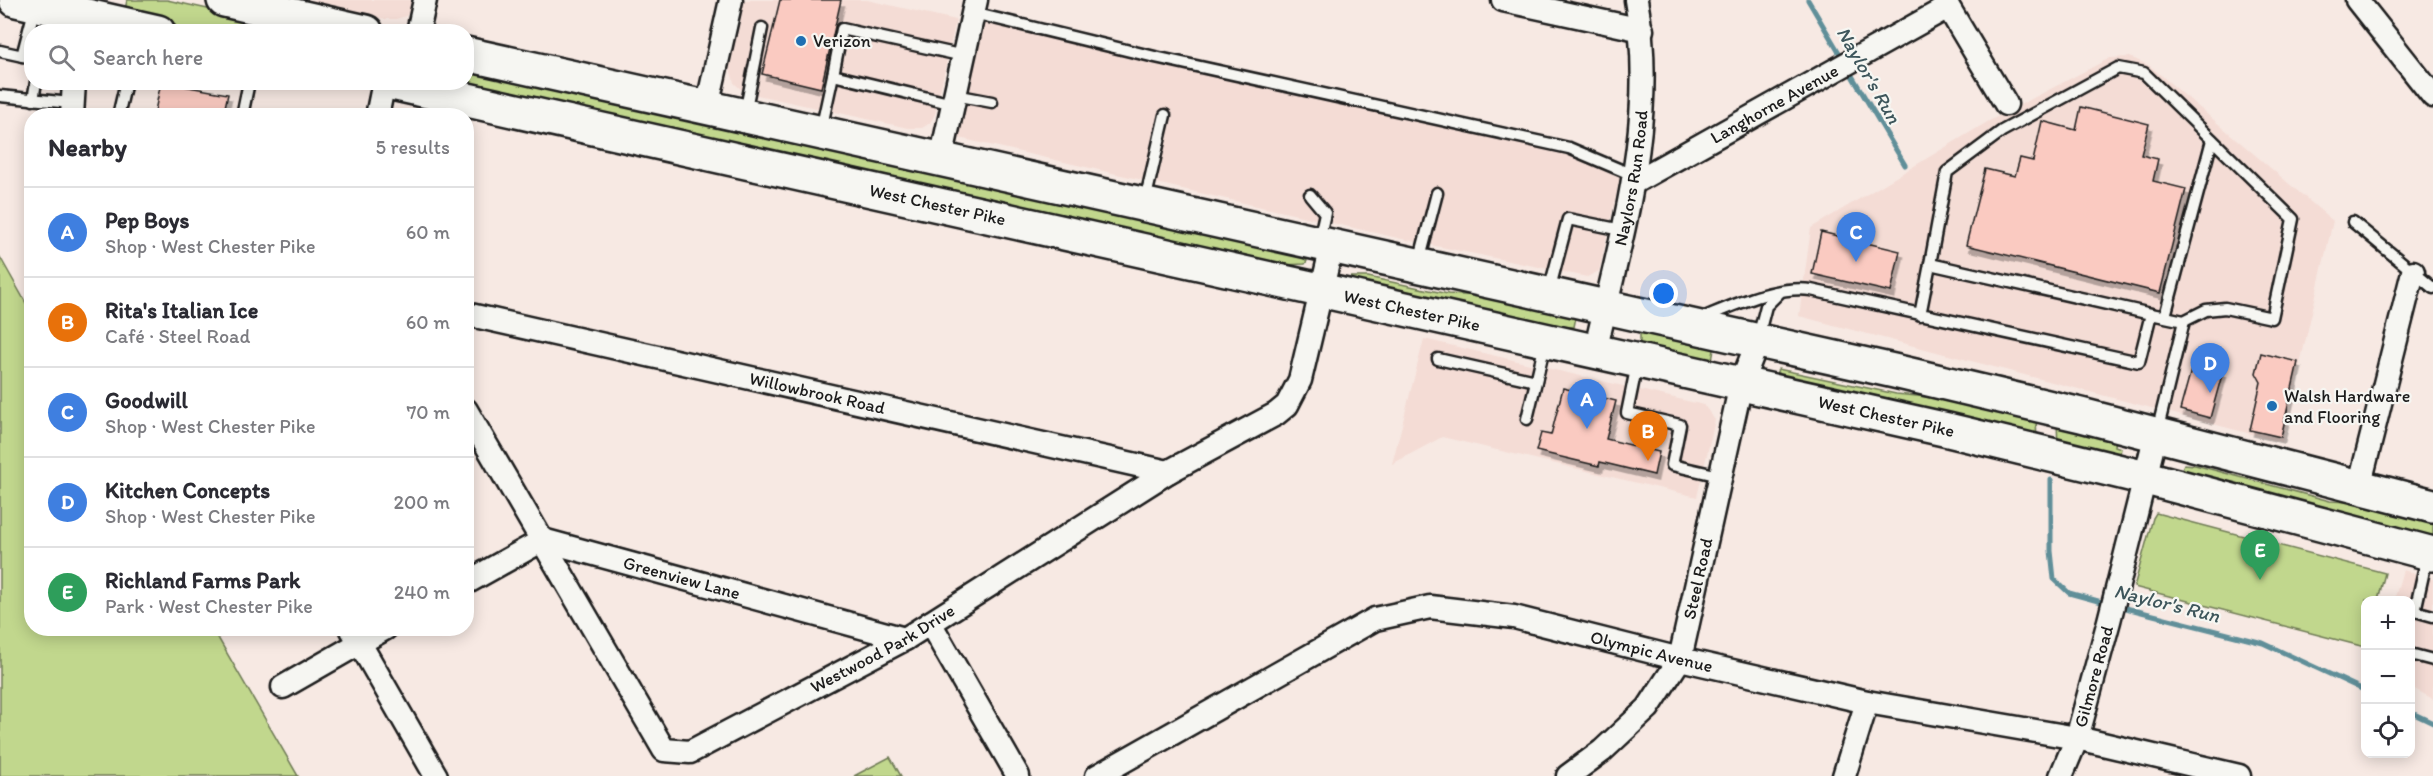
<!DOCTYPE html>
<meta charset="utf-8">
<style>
:root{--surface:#fff;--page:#f2f2f3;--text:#2b2b33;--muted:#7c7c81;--line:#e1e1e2;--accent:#7c3aed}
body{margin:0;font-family:Itim,sans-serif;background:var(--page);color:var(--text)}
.controls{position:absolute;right:18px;bottom:18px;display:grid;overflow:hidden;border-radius:12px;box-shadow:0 3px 15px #0003}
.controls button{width:54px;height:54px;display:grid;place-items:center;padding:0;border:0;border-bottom:2px solid var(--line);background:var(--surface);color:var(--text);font:30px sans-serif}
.you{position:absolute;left:1664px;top:294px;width:21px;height:21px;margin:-15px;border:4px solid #fff;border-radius:50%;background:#1a73e8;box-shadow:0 0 0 9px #1a73e833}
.badge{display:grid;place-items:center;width:39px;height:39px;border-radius:50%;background:var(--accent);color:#fff;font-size:20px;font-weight:700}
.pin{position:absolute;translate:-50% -50px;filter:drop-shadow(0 2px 3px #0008)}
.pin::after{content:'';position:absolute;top:32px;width:21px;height:18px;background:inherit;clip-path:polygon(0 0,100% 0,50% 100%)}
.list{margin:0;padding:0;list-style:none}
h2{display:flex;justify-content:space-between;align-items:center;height:78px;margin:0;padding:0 24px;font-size:26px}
h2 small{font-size:20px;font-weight:400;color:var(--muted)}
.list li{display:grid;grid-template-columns:39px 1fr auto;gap:18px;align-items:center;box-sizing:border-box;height:90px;padding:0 24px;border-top:2px solid var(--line)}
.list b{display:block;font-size:22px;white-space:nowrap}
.list p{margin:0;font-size:20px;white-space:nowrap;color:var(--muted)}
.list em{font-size:20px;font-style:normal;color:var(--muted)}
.icon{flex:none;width:33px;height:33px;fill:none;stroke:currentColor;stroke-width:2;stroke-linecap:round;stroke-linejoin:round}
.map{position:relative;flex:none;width:2433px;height:776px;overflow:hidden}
.search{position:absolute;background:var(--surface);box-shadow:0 3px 15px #0003;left:24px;top:24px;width:450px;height:66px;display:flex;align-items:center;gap:15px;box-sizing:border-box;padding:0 21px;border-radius:24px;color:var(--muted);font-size:22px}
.panel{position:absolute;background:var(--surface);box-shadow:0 3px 15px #0003;left:24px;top:108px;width:450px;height:528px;border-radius:24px}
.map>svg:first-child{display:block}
.built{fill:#f4dcd5}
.green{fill:#c1d78d;stroke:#6e7a54;stroke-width:1.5}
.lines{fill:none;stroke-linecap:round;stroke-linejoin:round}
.stream{stroke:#608f99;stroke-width:5}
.building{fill:#facac1;stroke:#1c1c1c;stroke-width:1.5;filter:url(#shadow)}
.lane-casing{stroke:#1c1c1c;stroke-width:15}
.street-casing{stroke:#1c1c1c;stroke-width:27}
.highway-casing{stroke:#1c1c1c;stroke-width:38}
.lane{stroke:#f6f6f2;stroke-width:10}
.street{stroke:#f6f6f2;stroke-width:22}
.highway{stroke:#f6f6f2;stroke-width:33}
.poi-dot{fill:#1f6fb2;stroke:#f6f6f2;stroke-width:2}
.labels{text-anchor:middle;stroke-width:4.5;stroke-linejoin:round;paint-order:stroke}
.poi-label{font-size:18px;fill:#1c1c1c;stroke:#f6f6f2;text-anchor:start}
.street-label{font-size:18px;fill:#1c1c1c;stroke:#f6f6f2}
.water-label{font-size:20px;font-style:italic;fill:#3e565b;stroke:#f6f6f2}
</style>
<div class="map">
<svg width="2433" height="776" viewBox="0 0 2433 776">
<defs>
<filter id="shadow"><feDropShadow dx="3.5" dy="6" stdDeviation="0" flood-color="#0004"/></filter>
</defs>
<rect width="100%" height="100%" fill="#f7e9e3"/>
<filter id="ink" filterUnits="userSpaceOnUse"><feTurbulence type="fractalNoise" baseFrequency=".0167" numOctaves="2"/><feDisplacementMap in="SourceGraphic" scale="12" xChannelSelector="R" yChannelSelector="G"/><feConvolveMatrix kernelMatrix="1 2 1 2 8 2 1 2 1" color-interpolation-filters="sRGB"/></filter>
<g filter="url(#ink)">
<g class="built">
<polygon points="299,0 416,0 415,5 406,16 396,19 385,19"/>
<polygon points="743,0 867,0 956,20 935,114 930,123 922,128 908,128 744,92 734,83 729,64"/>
<polygon points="978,19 1128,56 1623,165 1599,271 1587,277 1402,239 959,138"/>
<polygon points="2130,57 2150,66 2333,221 2282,442 1799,316 1811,228 1989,121 2110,58"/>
<polygon points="1424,339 1704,405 1715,420 1697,497 1442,437 1392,464"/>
<polygon points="2403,570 2433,579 2433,699 2411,687 2410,600 2394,600"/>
</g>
<g class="green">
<polygon points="127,0 167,0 307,31 192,31 124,15"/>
<polygon points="467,67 1297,254 1307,261 1305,264 1282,265 422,83 466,82"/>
<polygon points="0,257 31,312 32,628 213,629 298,776 0,776"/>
<polygon points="1351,277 1368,277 1448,294 1495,297 1576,317 1574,327 1556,326 1348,281"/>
<polygon points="1640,329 1715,345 1710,370 1633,352 1640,341"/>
<polygon points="1778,369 1896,394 1958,400 2036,417 2037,443 1775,377"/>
<polygon points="2057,422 2116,437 2115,446 2121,448 2120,454 2069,442 2058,448"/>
<polygon points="2184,464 2195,465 2330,501 2369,503 2433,520 2433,545 2181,471"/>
<polygon points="2156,513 2385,573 2378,600 2366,600 2365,647 2134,587 2153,518"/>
<polygon points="890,757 901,776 854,776"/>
</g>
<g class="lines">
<g class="stream">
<polyline points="1808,0 1844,61"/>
<polyline points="1848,69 1905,165"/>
<polyline points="2051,480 2051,551 2054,579 2069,593 2109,604"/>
<polyline points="2118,606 2263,643 2366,691"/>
<polyline points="2410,712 2433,723"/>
</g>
</g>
<g class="building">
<polygon points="780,0 841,0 821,88 762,74"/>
<polygon points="161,82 228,94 223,116 154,116"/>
<polygon points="2081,107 2149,124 2141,155 2158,159 2153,181 2186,189 2160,293 1966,245 1985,169 2015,176 2020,158 2033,161 2042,121 2076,130"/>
<polygon points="1821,232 1900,251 1891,292 1812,274"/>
<polygon points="2261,353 2298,362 2281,437 2250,430 2261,382 2256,373"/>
<polygon points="2193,363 2223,371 2210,418 2180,410"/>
<polygon points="1563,388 1616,401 1606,439 1659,452 1654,475 1600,462 1599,466 1536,451 1541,433 1551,435"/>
</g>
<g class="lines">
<g class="lane-casing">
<g id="lane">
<polyline points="973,13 1155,57 1569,148 1635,176"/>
<polyline points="0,51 32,58"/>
<polyline points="22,56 35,7"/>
<polyline points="955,95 992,102"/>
<polyline points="0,96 71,103"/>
<polyline points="33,100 36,82"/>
<polyline points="953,104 833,75 842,29 964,56"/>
<polyline points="745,113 762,28"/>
<polyline points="118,116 126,82"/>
<polyline points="242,116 249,82"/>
<polyline points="821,130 833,75"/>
<polyline points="1310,195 1325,213 1319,240"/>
<polyline points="1145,201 1165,115"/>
<polyline points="2353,222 2433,288"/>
<polyline points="1419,262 1437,193"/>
<polyline points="1930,264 1947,172 2002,131 2118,68 2144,73 2293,219 2272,318 2225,308 2206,310 2184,321 2151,314"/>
<polyline points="1549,291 1568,219 1622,230"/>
<polyline points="2165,316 2212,140"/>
<path d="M1700,319C1732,306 1775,285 1811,290L2139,362L2151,314L1930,264L1920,315"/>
<polyline points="1758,337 1766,306 1779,293"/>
<polyline points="1438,359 1536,381"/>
<polyline points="1637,364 1627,413 1680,425 1672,465 1720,476"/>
<polyline points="1527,419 1545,344"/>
<polyline points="2157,432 2184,321"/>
<polyline points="2427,557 2415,611 2433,616"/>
<polyline points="2410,654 2433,660"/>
</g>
</g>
<g class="street-casing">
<g id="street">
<polyline points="1503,0 1642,30"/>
<polyline points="1944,0 2006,104"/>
<polyline points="2357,0 2433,96"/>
<polyline points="418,32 425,0"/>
<polyline points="707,107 731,0"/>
<polyline points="72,116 74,82"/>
<polyline points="377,116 384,82"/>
<polyline points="941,159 976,0"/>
<path id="s1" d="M1633,183L1948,7"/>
<path id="s2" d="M466,314L1168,472"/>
<path id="s3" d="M1595,352C1621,236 1658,119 1636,0"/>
<path id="s4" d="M466,410L664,750L690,752L905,639L1168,472L1276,414L1287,405L1300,380L1332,246"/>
<polyline points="2359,487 2413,272"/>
<path id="s5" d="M466,583L543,540L905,639"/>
<polyline points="930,623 1018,776"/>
<polyline points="351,628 436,776"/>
<polyline points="283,687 386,628"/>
<path id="s6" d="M1097,776L1375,619L1430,607L1514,617L1680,659L1867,702L2077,738L2239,776"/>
<path id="s7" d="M1568,776L1602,751L1648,708L1680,659L1741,384L1758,341"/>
<polyline points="1844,776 1867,702"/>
<path id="s8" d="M2061,776L2077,738L2109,621L2156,434"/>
</g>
</g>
<g class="highway-casing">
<g id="highway">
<polyline points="16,0 158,32"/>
<polyline points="224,0 366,32"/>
<polyline points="466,54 1894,371 2081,415 2433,506"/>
<path id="s9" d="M387,82L1948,430L2146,478L2433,554"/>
</g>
</g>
<use href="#lane" class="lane"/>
<use href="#street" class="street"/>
<use href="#highway" class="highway"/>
</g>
</g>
<g class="poi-dot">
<circle cx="801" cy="41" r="6"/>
<circle cx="2272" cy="406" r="6"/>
</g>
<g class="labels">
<g class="poi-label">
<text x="813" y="47">Verizon</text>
<text x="2284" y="402">Walsh Hardware<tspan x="2284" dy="21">and Flooring</tspan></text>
</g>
<g class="street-label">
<text dy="6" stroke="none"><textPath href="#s1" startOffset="162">Langhorne Avenue</textPath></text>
<text dy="6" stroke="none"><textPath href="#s3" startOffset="178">Naylors Run Road</textPath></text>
<text dy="6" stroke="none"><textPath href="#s9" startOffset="564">West Chester Pike</textPath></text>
<text dy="6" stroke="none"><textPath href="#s9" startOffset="1050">West Chester Pike</textPath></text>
<text dy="6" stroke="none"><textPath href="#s2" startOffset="360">Willowbrook Road</textPath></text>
<text dy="6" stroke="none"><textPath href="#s9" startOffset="1536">West Chester Pike</textPath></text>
<text dy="6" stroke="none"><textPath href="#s5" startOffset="232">Greenview Lane</textPath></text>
<text dy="6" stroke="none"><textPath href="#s7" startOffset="246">Steel Road</textPath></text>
<text dy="6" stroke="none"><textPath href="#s4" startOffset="638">Westwood Park Drive</textPath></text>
<text dy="6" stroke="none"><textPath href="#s6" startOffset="602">Olympic Avenue</textPath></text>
<text dy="6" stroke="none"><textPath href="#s8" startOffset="105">Gilmore Road</textPath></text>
</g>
<g class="water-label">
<text transform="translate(1869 75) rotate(60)" y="7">Naylor's Run</text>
<text transform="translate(2167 603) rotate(14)" y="7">Naylor's Run</text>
</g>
</g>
</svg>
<div class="controls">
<button>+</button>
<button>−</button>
<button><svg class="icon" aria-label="locate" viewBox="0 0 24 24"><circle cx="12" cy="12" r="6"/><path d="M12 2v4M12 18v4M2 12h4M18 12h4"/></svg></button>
</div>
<div class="you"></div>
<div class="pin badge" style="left:1587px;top:429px;background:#3f7fe0">A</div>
<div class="pin badge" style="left:1648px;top:461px;background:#e8710a">B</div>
<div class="pin badge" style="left:1856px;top:262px;background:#3f7fe0">C</div>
<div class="pin badge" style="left:2210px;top:393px;background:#3f7fe0">D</div>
<div class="pin badge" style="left:2260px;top:580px;background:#2e9e5b">E</div>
<div class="search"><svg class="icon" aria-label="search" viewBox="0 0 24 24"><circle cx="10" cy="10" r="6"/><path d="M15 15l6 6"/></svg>Search here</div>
<section class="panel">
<h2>Nearby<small>5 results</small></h2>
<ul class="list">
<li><span class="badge" style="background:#3f7fe0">A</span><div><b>Pep Boys</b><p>Shop · West Chester Pike</p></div><em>60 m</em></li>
<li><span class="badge" style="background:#e8710a">B</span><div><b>Rita's Italian Ice</b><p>Café · Steel Road</p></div><em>60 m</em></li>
<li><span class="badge" style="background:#3f7fe0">C</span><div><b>Goodwill</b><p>Shop · West Chester Pike</p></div><em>70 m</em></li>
<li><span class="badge" style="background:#3f7fe0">D</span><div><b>Kitchen Concepts</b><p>Shop · West Chester Pike</p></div><em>200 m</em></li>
<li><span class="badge" style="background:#2e9e5b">E</span><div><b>Richland Farms Park</b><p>Park · West Chester Pike</p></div><em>240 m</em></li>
</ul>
</section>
</div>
